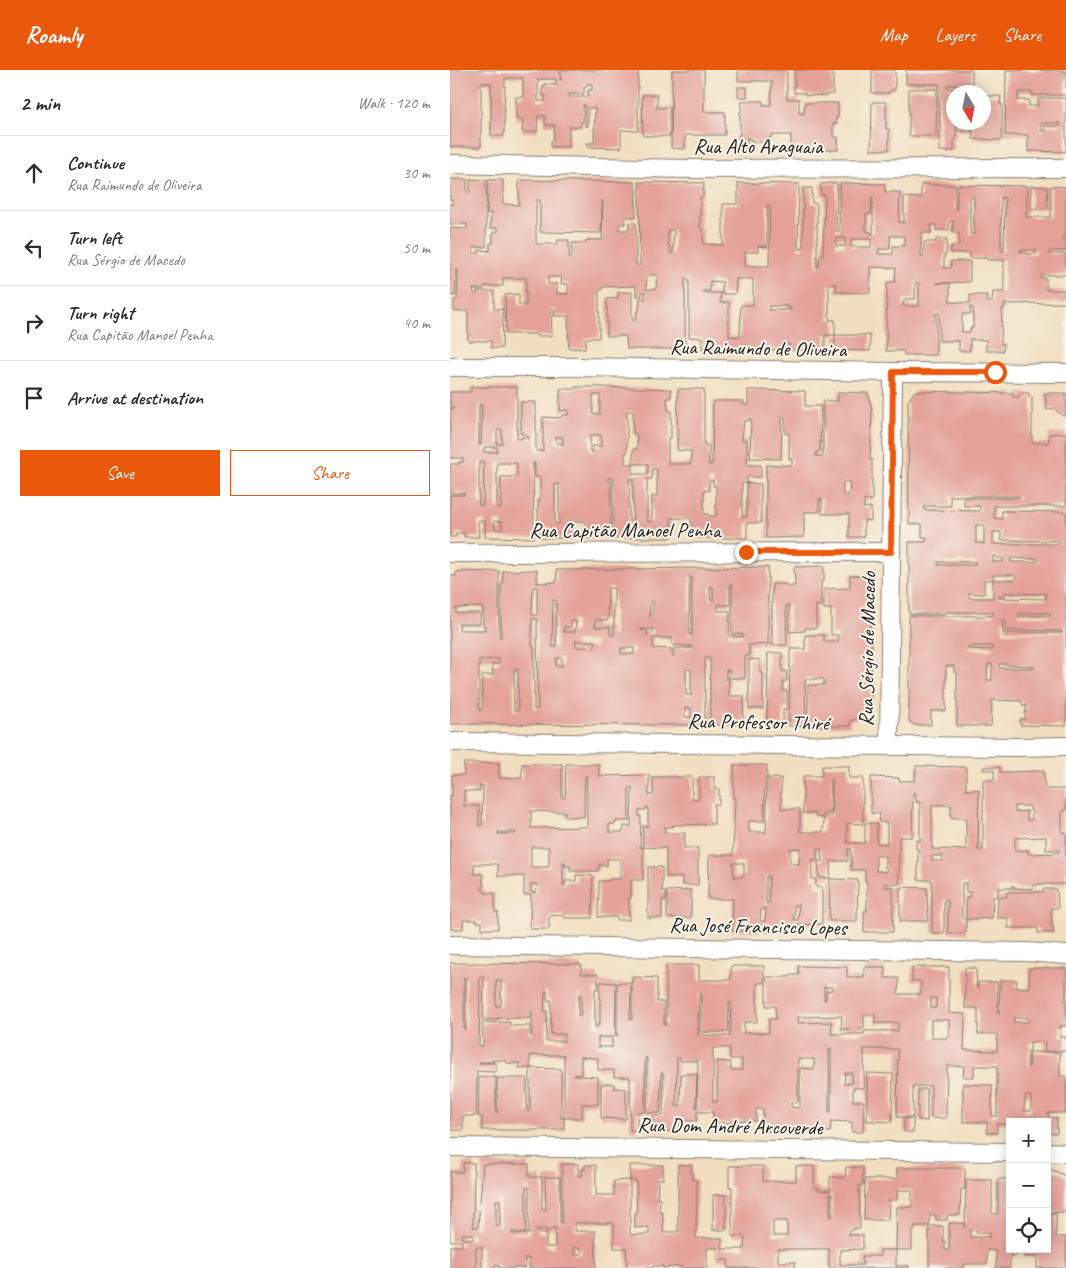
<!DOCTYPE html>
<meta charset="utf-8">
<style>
:root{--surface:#fff;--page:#f2f2f3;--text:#2b2b33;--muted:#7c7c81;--line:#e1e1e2;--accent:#ea580c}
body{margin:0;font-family:Caveat,sans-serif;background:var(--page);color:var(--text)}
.controls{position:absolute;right:15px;bottom:15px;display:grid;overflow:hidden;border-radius:0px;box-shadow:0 2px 12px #0003}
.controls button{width:45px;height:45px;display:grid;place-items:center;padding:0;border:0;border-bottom:1px solid var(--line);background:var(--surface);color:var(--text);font:25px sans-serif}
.compass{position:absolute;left:496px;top:15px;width:45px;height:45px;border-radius:50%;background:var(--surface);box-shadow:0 2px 12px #0003;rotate:170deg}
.stop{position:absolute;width:15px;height:15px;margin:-11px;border:4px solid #ea580c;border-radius:50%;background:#fff}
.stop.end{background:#ea580c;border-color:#fff;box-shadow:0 1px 5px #0008}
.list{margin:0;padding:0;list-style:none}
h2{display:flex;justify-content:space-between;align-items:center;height:65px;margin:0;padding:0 20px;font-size:21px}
h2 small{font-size:16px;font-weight:400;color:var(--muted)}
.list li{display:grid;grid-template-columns:32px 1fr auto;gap:15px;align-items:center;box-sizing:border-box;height:75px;padding:0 20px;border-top:1px solid var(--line)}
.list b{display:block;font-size:19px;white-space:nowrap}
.list p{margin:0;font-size:16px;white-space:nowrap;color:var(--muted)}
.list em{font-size:16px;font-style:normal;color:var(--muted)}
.actions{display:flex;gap:10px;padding:15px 20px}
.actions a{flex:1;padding:11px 0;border:1px solid var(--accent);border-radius:0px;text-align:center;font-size:18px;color:var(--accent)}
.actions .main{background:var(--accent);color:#fff}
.icon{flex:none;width:28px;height:28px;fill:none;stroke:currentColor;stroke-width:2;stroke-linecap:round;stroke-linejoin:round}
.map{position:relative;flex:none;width:616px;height:1198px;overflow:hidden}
header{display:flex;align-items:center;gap:30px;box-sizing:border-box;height:70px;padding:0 25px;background:var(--accent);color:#fff}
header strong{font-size:24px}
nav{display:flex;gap:28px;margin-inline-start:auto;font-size:18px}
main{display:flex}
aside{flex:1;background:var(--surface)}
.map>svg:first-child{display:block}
.building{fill:#e4a19a;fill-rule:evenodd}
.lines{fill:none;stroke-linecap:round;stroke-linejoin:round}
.minor-casing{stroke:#877d6e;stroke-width:20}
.minor{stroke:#fff;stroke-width:18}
.route{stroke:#ea580c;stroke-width:6}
.labels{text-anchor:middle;stroke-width:4;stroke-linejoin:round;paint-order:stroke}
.street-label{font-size:21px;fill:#1c1c1c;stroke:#f7f3e8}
</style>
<header>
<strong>Roamly</strong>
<nav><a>Map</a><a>Layers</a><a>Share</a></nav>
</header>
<main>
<aside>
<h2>2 min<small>Walk · 120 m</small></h2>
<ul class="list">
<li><svg class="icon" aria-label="ahead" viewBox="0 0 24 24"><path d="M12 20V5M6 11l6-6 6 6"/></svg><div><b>Continue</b><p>Rua Raimundo de Oliveira</p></div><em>30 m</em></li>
<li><svg class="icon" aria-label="left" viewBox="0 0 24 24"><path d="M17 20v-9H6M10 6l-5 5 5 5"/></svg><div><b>Turn left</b><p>Rua Sérgio de Macedo</p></div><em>50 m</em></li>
<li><svg class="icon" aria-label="right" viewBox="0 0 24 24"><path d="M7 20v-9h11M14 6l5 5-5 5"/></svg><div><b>Turn right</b><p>Rua Capitão Manoel Penha</p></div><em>40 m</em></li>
<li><svg class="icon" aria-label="arrive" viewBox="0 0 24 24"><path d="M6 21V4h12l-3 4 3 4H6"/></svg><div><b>Arrive at destination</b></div></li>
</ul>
<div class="actions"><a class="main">Save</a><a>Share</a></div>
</aside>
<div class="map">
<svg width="616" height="1198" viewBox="0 0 616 1198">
<rect width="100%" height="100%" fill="#f7f3e8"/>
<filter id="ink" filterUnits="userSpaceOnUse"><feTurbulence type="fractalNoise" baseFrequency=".02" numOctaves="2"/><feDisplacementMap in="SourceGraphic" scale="10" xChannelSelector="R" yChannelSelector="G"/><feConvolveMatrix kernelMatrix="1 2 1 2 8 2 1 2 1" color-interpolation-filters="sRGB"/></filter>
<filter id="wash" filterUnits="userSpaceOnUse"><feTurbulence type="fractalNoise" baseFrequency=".0096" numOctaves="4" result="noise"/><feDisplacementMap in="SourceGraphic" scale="20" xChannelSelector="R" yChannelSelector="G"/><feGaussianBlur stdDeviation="1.12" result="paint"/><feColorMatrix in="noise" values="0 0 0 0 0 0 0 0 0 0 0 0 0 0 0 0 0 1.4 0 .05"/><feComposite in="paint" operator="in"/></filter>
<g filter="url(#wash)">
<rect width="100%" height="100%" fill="#f2dec0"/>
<g id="blocks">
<g class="building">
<path d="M0,0H110V10H111V0H188V61L171,60V78L137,77V73H144L145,38H138V56H135V35H133V52H131V57H119V77H101V71H103L105,55H95V46H88L87,62H72L73,49L66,50V27H73V8H55L54,66H41V13H31V77H0ZM88,9H106V15L94,14V18H92V25H96L95,31H88ZM137,14H142V20H138V27H119V24H134V17H137Z"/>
<polygon points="222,0 254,0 254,42 275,42 275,65 235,65 235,79 221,78"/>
<polygon points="288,0 337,0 337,29 349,29 349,43 354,44 355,33 388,33 388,48 386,48 386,54 383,54 383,67 388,67 388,80 341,80 341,65 321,65 321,68 316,68 316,72 303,72 303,70 300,70 300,68 297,68 297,79 288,79 288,65 290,65 290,42 291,41 292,31 313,31 313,35 321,35 322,11 288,11"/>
<polygon points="345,0 383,0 383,24 377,24 377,26 355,25 355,23 344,23"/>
<polygon points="422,0 445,0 445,20 440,20 439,23 422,23"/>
<polygon points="456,0 522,0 522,22 509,22 509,15 497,15 498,19 504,19 503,52 506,52 506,69 504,69 504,81 490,81 489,14 456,14"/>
<path d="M556,0L616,1V25H582L583,22H569V25H568V30H579V36H588V28H616V82L578,81V65H555ZM591,53H610V56H594V61H591Z"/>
<rect x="288" y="17" width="9" height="10"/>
<polygon points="459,19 487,19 486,66 459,66"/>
<polygon points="192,25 207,25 207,38 220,37 220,66 193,66"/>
<polygon points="534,26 551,26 550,34 552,34 552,70 523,69 523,52 534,52"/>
<polygon points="422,32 436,32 436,59 439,59 439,80 421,80"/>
<rect x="508" y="52" width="14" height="9"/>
<path d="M0,109H17V122H20V109L36,110V177H23V183H29V180L40,181V173H43V162H48V158H40L41,143H37L38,110H53V134L69,135V110L185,112L186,147H175V154H169V160H179V153H186V195H190L189,112L254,113L253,127H250V158L253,159V174L273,175V134H288V113L349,114L348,179H353V118H362V133L367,134V197H369L370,185H373L375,125H371V114L387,113L386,161H389L390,113L435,114V122H450L449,152L454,153V127L471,128V114L505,115V139H507V115L578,116L576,147H601V116L616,117V167H612V170H616V181H600L599,184H616V205H591V208H596V220H614V226H616V233L554,234V239H552L551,274H554L553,281H536V270H523V269H520V281H509V271H489V243H486V285H454V281H436L437,212H445L446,198L420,197V223L386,222V214L379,215V250H385V265H375V280H339V274H332V280L252,279V268L239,267V209H235V279H177L176,266H157V229L168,228V222H182V250H186L187,241H189L190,228L195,229V222H192V226H186V216L152,217V220H149V268H136L135,279L119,278L118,246H104V239H101L102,266H86V264H56L55,225L69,224V235H76V208H53V216H34V219H23L24,224H27V221H44V239H53L52,278H41V271H18V241H4V230H7L8,200H6L5,226L0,225V158L17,159V154H0V134H4L3,130H0ZM422,127H423V164H421V162L416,161V144H421ZM520,127H524V164H520ZM551,127L555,128L554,181H551ZM86,130H90V162L151,163L152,130H153L152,170H136V173H122V187H119V170H108L107,174H86ZM317,135H320L319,196H295V182H308V176L317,177ZM499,151H503V163H509V175L501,176V183H520V188H537V190H554V222H543L542,232H537V225H520V233L500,232V213H486L520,212V191H501V198H494V185H496L497,169H486V172H474V186H471V163H481V155H486V160H499ZM218,160H224L223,183H220V176H218ZM440,166H454V176H443V184H428L429,179H440ZM386,168H395V176H386ZM401,169H421V177H401ZM570,180H586V184H577L576,182H570ZM197,205H207L206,219H196ZM98,207H112L111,214H118V224H107V214H98ZM286,209H303V235H291L290,267L279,266V232L270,233L271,223H253V221H260V211L272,212V224H285ZM465,213H469V236H453L454,229H465ZM319,236H337V238H341V240H319ZM520,237L523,238V258H520V262H512V244H520Z"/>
<polygon points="581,116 598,117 597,138 581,139"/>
<polygon points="385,265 420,265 420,281 385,280"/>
<path d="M21,317H67V369H71V367L79,368V367L76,366V364H71V332H86V381H93V347L106,348L112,347V345H118L119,340L110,341V319H125V317H149L221,319V328H217L218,340H221V368H218V394H241V381L227,380L228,319H254V375H259V395L262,394L263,331H294L293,335H298V320L355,321V336H371L370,382H366V386H373V331H388V322L418,323L422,340L420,390L422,389V430H414V438L421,437V451L414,450V467H399V444H372V429H369V442H354V467L316,468V395H342V389H339V363L335,364V347H332L331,389L300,388L301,349H298V351H294L292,370H297V395H311V407H297V413H292V447H297V413L311,414V453H297V468H241V448H221V468H135V451L124,452V468H91V452L88,451V430H90V408L85,407V393H83L84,468L35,467V451H28L29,467H14V463H6V467H0V425H14V423H0V394H9V392H13V388H0V339H3V337H0V322H21ZM143,325H150V344H143ZM29,335H32L31,375H29ZM177,341H183V364H187V379H183V394H198V404H183V394H175V383H177ZM47,360H52V374L47,375ZM140,365H151V376H143V382L140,381ZM106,367H113V375L111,373H106ZM34,377H47V382H34ZM29,392H34L33,435H29ZM47,393H67V407H51V438H47ZM202,399H207V427L202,426V452L197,451V409H202ZM158,408H163V455H161V411H158ZM179,409H183V450L179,451ZM259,410H263V416H266V446H258V444H254V420L259,421ZM393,412H400L399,425H393ZM105,414H109V454H105ZM44,451L52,452V460L45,459Z"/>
<path d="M465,321L563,323V327H569V323H579V328L582,327V373H598L599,364L616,363V436H544V448L552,449V441L616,442V656L570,655V649H575V642L576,643V635H572V631L542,630L541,656H507V602H504V596H496V641H481V655H465L459,651V546H543V542H495V544H459V472H476L477,467H472V454H459L458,331ZM500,426H569V428H514V436H530V441L474,440V436H501ZM526,455H534V474L526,473ZM543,462H551V470L610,471V474H543ZM543,486H546V488H553V492H543ZM561,488L588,489V492H561ZM488,492H525V495H488ZM543,505H565V510H543ZM534,510H543V528H519V523L534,524ZM555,523L596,524V529L549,528V526H555ZM569,543H600V546H569ZM552,550H556V560L611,561L612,563H553ZM518,576H542V580L518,579ZM538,594H542V610H537ZM549,594H556V595L584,596V598H549Z"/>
<polygon points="595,323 616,323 616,345 613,346 603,338 597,340"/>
<polygon points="374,496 374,511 371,512 371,536 366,535 366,558 355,558 355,561 339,562 339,535 336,535 337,575 322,575 322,514 336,514 336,516 345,516 344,497"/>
<path d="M318,497V574L299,575V586H295V608H279V600H276V609H279V626H294L293,655H260V588H255V655L0,654V506H6V502L49,501V567H51V514H53V501L87,500V513L107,512L106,500ZM240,507H242V565H239ZM280,514H282V564H293V567L279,566L280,541H268V535H280ZM83,517H87V545H82ZM260,517H263V530H260ZM158,518H164V565H160V557H145V550H158ZM103,530H106V577H102ZM200,531H203V546H200ZM30,537L33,538V556H35V560H9V554H30V543H6V538ZM82,549H87L88,639L84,640V577H82ZM121,551H126L125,562H114V557H121ZM190,559H203V564L197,565V560H190ZM203,568H222V575L241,576L242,578H224V586H222V579L203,578ZM125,571H145V578L126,577ZM171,578H184V584H171ZM106,588H112V596H106ZM49,589V594H42L43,605H32V640H29V590ZM68,599V641H64V600ZM236,599H241V625H236ZM235,638H241V647H235Z"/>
<polygon points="400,505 413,506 422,515 420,569 422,569 421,637 418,642 412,647 400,651 400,656 358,656 358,615 374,615 374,609 355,609 356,656 339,656 340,579 355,579 355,565 374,565 374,572 388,572 388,565 381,565 381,539 374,539 374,519 400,518"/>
<polygon points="318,583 332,583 332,601 337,601 337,611 333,611 333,621 337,621 337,639 333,639 333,656 317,655"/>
<polygon points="299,589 310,590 310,603 313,603 313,639 299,639"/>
<path d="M14,693H49V708H72V694H112V728H115L116,694H149V706L199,705V725H203V707H242V729H249V707H264V719H269V734H264V754L223,755V757H215V763H235L234,778H248V815H232V807H216V778L193,777V756L198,757V737H196V740H189V746H191L190,778L193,777V810H181V828H179V850H167V847H148L149,811H159V809H170V789H157V796L149,795L148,801H120V796H115V792H113V815H115V811H126V805L143,806L142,848H114V845L99,846V859H80L81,825H74V806H48V794H24V804H33V821H35V823H45V842H48V859H32V852H26L27,850H13V859H0V725L2,726V705H14ZM135,706H137V757L81,758V741L115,742V747H134ZM30,715H33L32,755L29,756V736H14V721H30ZM182,717L181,756H174L173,762H159V754H165L166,751H179V718ZM48,762H66V764H48ZM81,777H99V797H81ZM81,814H87L86,823L81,822Z"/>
<path d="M284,695H317V708H315L314,751H299V762H316L317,708H331V739H350V762H373L374,748L366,747L365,743H353V706H372V696H399V708H413V754L397,753V773H415V753H427V773L437,774V753L429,752L430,743H421V707L449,708V711H465L466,696L516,697V720H529L528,780H533V710H544V700H533V697H550V702L594,701L595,719H616V741H612V763L616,762V814H588V815H583V819L564,818V816H562V818H548V826L543,827L542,848L516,849V827H520V822H516V813H512V848L516,849V863H498V830H494V863H482V810H468V779H466V770L470,771V732H466V723H463L462,767H449V814H434V817H443V862H414V841H417V812H415V800H401V779H398V791H381L380,808H369L368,791H372L371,779H367V790H362V809H366V817H372V854L348,855V862L282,861L283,829H258L259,785H283L285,728H283V725L284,726ZM381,709H382V746H374V743H381ZM482,735H501V748H516V780L482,779ZM565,736H580V741H582V750H577V741L565,742ZM596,767V780H609V783L578,784V780L565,781V768ZM350,778L349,794H340V779ZM426,786H435V798H437V802L426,801ZM482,786H493V791H482ZM283,793H294V807H284ZM316,806H319V833H316ZM344,835H349L348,850H344ZM311,839H316L315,851H310Z"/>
<polygon points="198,797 212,797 212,822 216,822 216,830 212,830 212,848 198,848"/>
<polygon points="380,809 408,810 407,851 379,851"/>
<polygon points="450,817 477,818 478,851 450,851"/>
<polygon points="593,819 606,819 606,822 607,822 608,838 601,838 602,857 603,857 604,863 588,863 588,858 558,858 558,848 547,848 548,827 557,827 557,822 593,822"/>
<polygon points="241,820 241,848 217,848 217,821"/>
<path d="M0,893L131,894V904H148V919H145V957H148V954H150V912L166,913L165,966H167V913H181L180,950H182V907L207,908V932H214V955H216V895H249V910H281V896H314V913H307V952H294V963H319V949H326L325,936H316V907H340V905H349L348,896L397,897V907H414V897H435V908H449L448,924H471V911H462V897H499V943L515,944L514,980L547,981V964H528V938H515V898H526L527,918H528V912H547L548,943H549L550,910H567L566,918H579V898H615L616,899V956H610V967H616V981H594L595,972H580V981H578V997L579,998L580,982L610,983V1006H616V1043H598V1047L607,1048V1063H597V1052H560V1054H547V1063H537V1052H513V1014L542,1015V1046H547V996H524V1007H513L514,996H497L496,1048H481V1016H463V1047H447L448,979H414V1018H403V1031H414L413,1062H402V1052L381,1051L380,1062L313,1061V1039H306V1051H280V1053H263V1042H247V1051H230V1061H202V1046H213V1003H211L210,1043H197V988H195V1042H187V1061L180,1060V1007H164V1000H148V988L131,987V1004L124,1005V1006L148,1007V1034H132V1048H114V1060H32V1047H28L29,1007H46V1043H47V1008H77V1041H80V998L111,999V1048H114V985H80V998H69V993H57L56,990H42L43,992H29V993H46V1002L27,1001L26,1046H13V1060H0ZM14,907L16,908V959H14ZM30,907H34L33,950H47V948H80V942H82V965H80V956H60V952L33,953V976H29ZM46,910H51V936H46ZM374,917H382V920L376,921V930H374ZM95,921H97V930H101V964H115L114,971H96L97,942V941H94ZM129,924L131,925V945H128ZM249,924H251L250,962H278L279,933H281L280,966L248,965ZM481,928H486V938H481ZM414,945H425V953H448V961H414V964H381L382,952L348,953V947L392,946L391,959L414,958ZM564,948H578V952H563ZM481,950H499V968H481ZM148,967H162V977H148ZM263,978H280V989H292V1000H281L280,992L267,991V1032H263ZM379,979H381V1042H379ZM227,988H231V991H248L247,1038H246L247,1004H231L230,1036H226ZM348,989H364V999L350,998V1038L341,1037V1032H348ZM395,1003H402V1013L394,1014ZM575,1026H581V1041H574Z"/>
<polygon points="417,1003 443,1004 442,1052 417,1051"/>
<polygon points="151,1014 164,1014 164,1018 176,1019 176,1049 151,1048"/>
<polygon points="468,1019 477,1019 477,1051 468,1050"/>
<polygon points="463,1048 463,1062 454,1062 454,1049"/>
<path d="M13,1093H24L23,1157H28L33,1094H79V1107H92V1140H96L95,1107H110V1152L112,1153V1094H128V1106H132V1099H135V1095H146V1125H164V1111L180,1110V1165L199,1164V1157L185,1158V1143H187L186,1110H180V1095H213V1109H208L207,1129H210L209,1142L213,1143V1162H228V1095H242V1109L247,1110L246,1168H272V1179H294L295,1166H282V1117H279V1096H313V1111H346V1096H364V1117H368V1120L380,1121V1107L395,1108L396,1097H413V1115H409L410,1158H404V1160H399V1165H413V1179L390,1180V1195H413L412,1186H430V1180H446V1196H459V1198H379V1179H328V1192H345V1198H278V1190H268V1178H257V1198H231V1196L213,1198V1196H203V1198H177L176,1178H164V1153H125V1161H145L146,1198H79V1188H75V1198H49V1196L45,1195V1198H32V1177H26V1198H0V1176H12V1171H0V1102H13ZM76,1117H79V1164H62V1162L76,1163ZM380,1124H382V1147H380ZM46,1130H50V1156H46ZM323,1151H337V1166H323ZM105,1157V1177H96V1163H90V1162H87V1159H96V1162ZM12,1164H23V1169H12ZM124,1177L131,1178L132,1184L124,1185Z"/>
<polygon points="447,1098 515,1098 515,1119 511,1119 510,1145 497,1145 497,1150 486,1150 486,1145 480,1145 479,1156 465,1156 465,1160 462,1160 462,1180 446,1180 447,1137 462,1137 462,1120 447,1120 447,1130 439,1130 438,1150 414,1150 415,1109 447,1109"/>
<polygon points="600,1099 614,1105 616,1105 616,1142 597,1143 597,1103 600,1104"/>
<path d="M548,1109H560V1165H559V1173H560V1179H570V1181H566V1186H560V1198H546V1181L537,1180V1194H514V1198H479V1156H493V1171H495V1180H499V1153H514V1157H515L516,1110H542V1144H546L548,1143ZM520,1160H527V1163H540V1167H520Z"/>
<rect x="263" y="1125" width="13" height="35"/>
<polygon points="597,1144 606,1144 606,1167 616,1167 616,1198 587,1198 587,1187 574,1187 574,1181 581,1181 581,1179 597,1179"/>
</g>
</g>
</g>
<g filter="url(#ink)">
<use href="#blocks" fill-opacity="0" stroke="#877d6e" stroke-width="1"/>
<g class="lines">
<g class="minor-casing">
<g id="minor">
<polyline points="0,94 240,99 616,98"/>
<polyline points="0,297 127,297 443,302 616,303"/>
<polyline points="0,483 441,482"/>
<polyline points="0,672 569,677 616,676"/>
<polyline points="439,676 443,302"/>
<polyline points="0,875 577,882 616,885"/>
<polyline points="0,1077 560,1082"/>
<polyline points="597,1082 616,1083"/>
</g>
</g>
<use href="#minor" class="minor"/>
</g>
</g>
<g class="lines" filter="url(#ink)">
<polyline class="route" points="296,482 441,482 443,302 545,302"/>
</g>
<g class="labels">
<g class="street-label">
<text x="308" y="83">Rua Alto Araguaia</text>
<text transform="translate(308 278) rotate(1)" y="7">Rua Raimundo de Oliveira</text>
<text x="175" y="467">Rua Capitão Manoel Penha</text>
<text transform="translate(417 579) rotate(-89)" y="7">Rua Sérgio de Macedo</text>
<text transform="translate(308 652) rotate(1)" y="7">Rua Professor Thiré</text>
<text transform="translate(308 856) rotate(1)" y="7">Rua José Francisco Lopes</text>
<text transform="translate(280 1056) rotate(1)" y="7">Rua Dom André Arcoverde</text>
</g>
</g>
</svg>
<div class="controls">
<button>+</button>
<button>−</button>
<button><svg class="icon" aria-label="locate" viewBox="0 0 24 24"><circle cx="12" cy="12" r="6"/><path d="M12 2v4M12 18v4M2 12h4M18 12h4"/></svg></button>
</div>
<svg class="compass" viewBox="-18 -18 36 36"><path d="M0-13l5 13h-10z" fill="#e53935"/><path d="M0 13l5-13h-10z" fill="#7c7c81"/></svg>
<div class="stop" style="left:545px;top:302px"></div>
<div class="stop end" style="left:296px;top:482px"></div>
</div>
</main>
